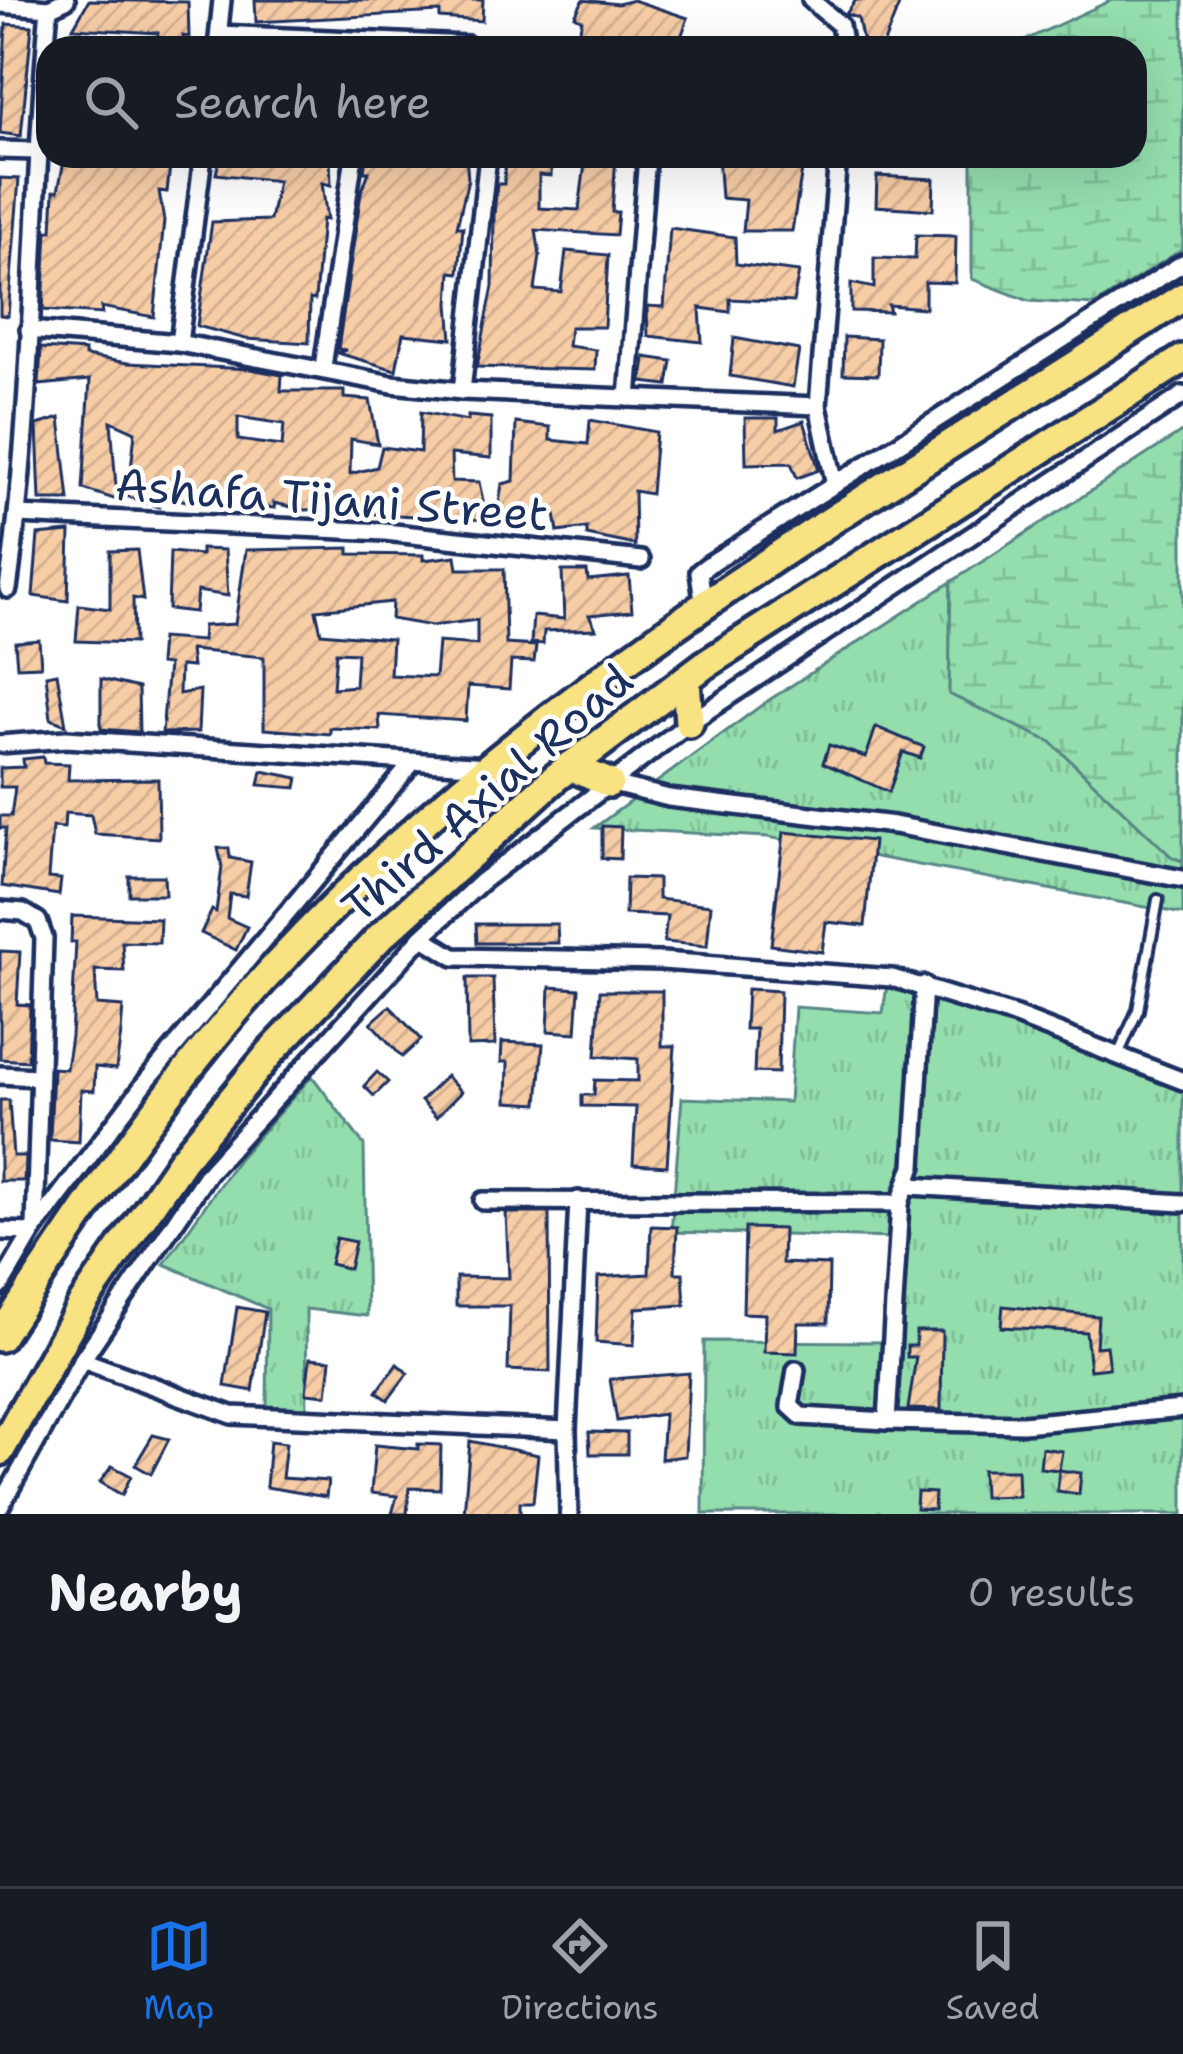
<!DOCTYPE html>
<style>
:root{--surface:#171b24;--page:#242831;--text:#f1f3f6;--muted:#9ea1a6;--line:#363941;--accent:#1a73e8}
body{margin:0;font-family:"Shantell Sans",sans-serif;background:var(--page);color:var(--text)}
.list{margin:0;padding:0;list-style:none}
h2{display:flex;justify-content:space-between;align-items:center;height:156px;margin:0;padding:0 48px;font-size:51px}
h2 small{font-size:39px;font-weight:400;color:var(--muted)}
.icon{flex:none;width:66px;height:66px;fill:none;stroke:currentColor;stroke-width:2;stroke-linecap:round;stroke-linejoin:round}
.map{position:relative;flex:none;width:1183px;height:1514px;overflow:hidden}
.search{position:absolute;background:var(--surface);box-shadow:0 12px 48px #0002;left:36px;right:36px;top:36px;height:132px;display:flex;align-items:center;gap:30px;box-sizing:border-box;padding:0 42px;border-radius:36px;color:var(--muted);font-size:45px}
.sheet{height:372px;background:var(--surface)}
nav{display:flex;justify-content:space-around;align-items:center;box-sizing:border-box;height:168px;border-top:3px solid var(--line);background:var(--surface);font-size:33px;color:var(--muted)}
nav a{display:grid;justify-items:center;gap:6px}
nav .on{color:var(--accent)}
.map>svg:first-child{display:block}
.grass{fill:url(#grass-tufts);stroke:#588686;stroke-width:3}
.wetland{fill:url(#wetland-marsh);stroke:#588686;stroke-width:3}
.building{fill:url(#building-hatch);stroke:#1b2f5e;stroke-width:3;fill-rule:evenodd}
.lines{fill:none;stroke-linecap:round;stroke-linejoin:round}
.service-casing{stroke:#1b2f5e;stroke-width:16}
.minor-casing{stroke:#1b2f5e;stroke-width:24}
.motorway-casing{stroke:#1b2f5e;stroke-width:36}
.service{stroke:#fff;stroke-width:8}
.minor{stroke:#fff;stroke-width:15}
.motorway{stroke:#f8e281;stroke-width:27}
.labels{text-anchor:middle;stroke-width:9;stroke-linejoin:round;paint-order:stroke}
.street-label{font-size:45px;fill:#1b2f5e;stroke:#fff}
</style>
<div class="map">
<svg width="1183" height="1514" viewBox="0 0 1183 1514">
<defs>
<pattern id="grass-tufts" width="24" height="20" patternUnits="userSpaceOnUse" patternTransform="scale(3)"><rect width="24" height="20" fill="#94dead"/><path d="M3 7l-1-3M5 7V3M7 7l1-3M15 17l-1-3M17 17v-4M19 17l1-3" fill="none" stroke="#7fbf97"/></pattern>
<pattern id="wetland-marsh" width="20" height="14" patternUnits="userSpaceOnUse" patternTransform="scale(3)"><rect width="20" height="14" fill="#94dead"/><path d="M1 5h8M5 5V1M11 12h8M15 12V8" fill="none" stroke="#7fbf97"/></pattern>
<pattern id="building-hatch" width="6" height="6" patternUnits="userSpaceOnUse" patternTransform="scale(3)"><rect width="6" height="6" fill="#f7cda6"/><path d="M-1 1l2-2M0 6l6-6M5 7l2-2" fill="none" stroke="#d3b091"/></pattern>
</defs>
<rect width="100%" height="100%" fill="#fff"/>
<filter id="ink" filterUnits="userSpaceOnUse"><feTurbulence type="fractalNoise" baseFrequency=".00833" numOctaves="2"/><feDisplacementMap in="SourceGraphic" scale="24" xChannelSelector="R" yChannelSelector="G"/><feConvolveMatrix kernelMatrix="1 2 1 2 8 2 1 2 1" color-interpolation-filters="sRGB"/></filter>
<g filter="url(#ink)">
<g class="grass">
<polygon points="951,582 949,694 1051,742 1172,857 1183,861 1183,914 768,837 594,828 766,702"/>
<polygon points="887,985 1024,1021 1183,1080 1183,1514 703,1514 704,1341 890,1342 894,1238 671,1232 682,1098 789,1102 795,1007 883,1013"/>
<polygon points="312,1076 364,1145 367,1316 306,1309 307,1417 267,1408 268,1309 164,1264 238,1159"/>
</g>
<g class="wetland">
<polygon points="1112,0 1183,0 1183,249 1095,305 1029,301 972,279 972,156 1135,156 1135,48 1008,48"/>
<polygon points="1183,431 1183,861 1172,857 1051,742 949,694 951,582"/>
</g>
<g class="building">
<polygon points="89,0 188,2 189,37 183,36 184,48 157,48 158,33 73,28"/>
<polygon points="255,0 483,0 482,21 440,18 440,12 256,22"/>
<polygon points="583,0 618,4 633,0 688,18 677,48 575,48 582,20 575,16"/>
<polygon points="856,0 901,0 882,48 864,48 858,18 846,14"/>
<polygon points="6,24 32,26 21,136 0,133"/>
<polygon points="65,156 171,158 167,192 159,191 164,221 154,317 101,307 102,314 43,310 47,231 52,231 54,191 58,191"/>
<polygon points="220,156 330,156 331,185 322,183 327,220 322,219 315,300 310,299 309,343 246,339 197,326 212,222 270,220 278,181 216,174"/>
<polygon points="366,156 466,156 468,179 457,227 463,227 459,273 451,272 449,304 452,339 403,334 396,370 337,353 346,350 338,349 361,193 369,172 364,172"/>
<polygon points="505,156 552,156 551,176 539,175 539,208 579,210 586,156 616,156 612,212 618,212 616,235 536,230 540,256 535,290 561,292 566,251 608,255 604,327 570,327 568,346 596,350 595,370 477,367 493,286 494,215 497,184 504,184"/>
<polygon points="718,156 803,164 792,231 743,231 746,200 721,198"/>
<polygon points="877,176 934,179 933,210 876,206"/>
<polygon points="0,178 19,179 8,316 0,315"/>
<polygon points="670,228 735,237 736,264 799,272 793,302 730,299 730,312 700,308 702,342 648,336 647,306 664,307"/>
<polygon points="916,235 956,236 955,283 925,282 925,308 888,305 890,312 851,311 851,283 874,288 874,258 915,259"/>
<polygon points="844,337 879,339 878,375 843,374"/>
<polygon points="734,338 799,350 793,387 730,376"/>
<path d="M41,348L85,351V356L128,363L250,369L282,375L281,391H344V398L370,400L378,444L351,439L350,474L377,467L382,447L420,452L421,412L468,421V416L491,418V458L451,454L452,481L479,482L487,520L361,513V507L305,510L274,503L275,508L232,504L231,509L197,498L198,504L159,494V507L128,497L135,432L111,421L117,500L83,489L90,380L39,385ZM238,417L284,424L282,446L238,440Z"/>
<polygon points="645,357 672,361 668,385 642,382"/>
<polygon points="60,418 69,500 40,500 37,425"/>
<polygon points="745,418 778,418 778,430 804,421 819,470 797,478 791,463 746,464"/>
<polygon points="590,420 656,432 651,494 634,491 635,545 587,535 587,528 558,532 555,514 498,510 502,484 514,481 516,423 550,427 550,440 588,444"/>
<polygon points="70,532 68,601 33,596 38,535"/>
<path d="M349,548V554L423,555V560L456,556L458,569H504L506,644L536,646L534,662L511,661L509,689L468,686L466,721L379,715L380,730L330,728V734L264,729V657L190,650L192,667L180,666L179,694L200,690L198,732L162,733L168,665L159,664L161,638L202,641L203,626L235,624L246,550ZM392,602L391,619L432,626L477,620V645L438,642L435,677L390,675L392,639L321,633L316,610ZM336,652L357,653L355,686L333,688Z"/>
<polygon points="201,549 225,550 228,596 197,591 195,612 168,609 170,552 201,555"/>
<polygon points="137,550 143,600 133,598 134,643 76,641 79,605 110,609 110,551"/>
<polygon points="562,571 587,571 588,580 629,576 632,611 589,615 596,629 544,631 543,644 531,643 533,616 564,619"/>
<polygon points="39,640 41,666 17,667 15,642"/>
<polygon points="57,673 66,725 51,719 46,675"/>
<polygon points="101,679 138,688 139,732 101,729"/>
<polygon points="876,727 924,747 920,758 903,752 889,792 823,763 829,745 866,757"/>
<polygon points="43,757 44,763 69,764 68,780 158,779 159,838 95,834 91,815 65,813 64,828 52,827 48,878 61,879 59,895 2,886 6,828 0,828 0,816 11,816 15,787 0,787 0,768 24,767 23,759"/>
<polygon points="262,771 298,778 296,788 259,785"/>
<polygon points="602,826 621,827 620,859 602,858"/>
<polygon points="784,832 873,841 865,926 826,922 822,952 771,945"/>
<polygon points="218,848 229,848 230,858 251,862 246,896 230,894 227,918 247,927 236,950 201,933 212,910 216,912 222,867"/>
<polygon points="129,876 164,876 165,895 129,895"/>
<polygon points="626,878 658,879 658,899 711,905 707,946 664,942 667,916 625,914"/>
<polygon points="72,916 160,919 159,943 122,942 124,971 95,970 97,1005 123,1007 121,1033 116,1069 95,1067 94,1091 81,1090 79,1142 50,1140 53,1068 66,1069 71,1036 76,942 71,942"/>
<polygon points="476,924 557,924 558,943 477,943"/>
<polygon points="0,951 20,952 17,1004 30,1005 28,1061 0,1059"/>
<polygon points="467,978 493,978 495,1045 468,1046"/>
<polygon points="550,987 579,989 576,1033 548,1031"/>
<polygon points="747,989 780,991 778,1073 754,1072 756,1029 745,1029"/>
<polygon points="600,991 662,991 662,1046 675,1046 667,1166 633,1164 636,1107 582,1106 582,1095 594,1095 595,1080 638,1081 638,1059 596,1056"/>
<polygon points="390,1006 421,1040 402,1057 371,1023"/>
<polygon points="502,1042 543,1044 538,1104 507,1102 508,1062 501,1062"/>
<polygon points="377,1072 388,1082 374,1096 364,1086"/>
<polygon points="446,1076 461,1092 436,1117 421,1101"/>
<polygon points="0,1100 9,1100 13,1156 25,1156 24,1181 0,1181"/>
<polygon points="506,1213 549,1213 550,1372 508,1370 510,1306 456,1306 456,1277 509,1278"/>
<polygon points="651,1226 677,1227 675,1273 683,1273 685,1305 636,1308 634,1345 596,1342 598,1277 649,1274"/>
<polygon points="745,1228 783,1229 782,1263 829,1265 828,1323 798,1323 797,1353 764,1352 765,1314 743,1313"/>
<polygon points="336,1238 355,1242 349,1269 330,1264"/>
<polygon points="1003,1306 1098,1316 1096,1347 1106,1346 1109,1368 1090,1370 1086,1332 1001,1327"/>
<polygon points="237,1307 265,1312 253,1391 225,1386"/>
<polygon points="916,1331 942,1331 941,1410 908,1409 916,1357 907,1357 907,1346 916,1346"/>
<polygon points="310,1358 331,1360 327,1395 306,1393"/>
<polygon points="397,1364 408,1373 388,1400 377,1392"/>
<polygon points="689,1373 685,1456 661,1459 664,1414 617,1421 610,1379"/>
<polygon points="589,1432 627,1433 627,1454 590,1454"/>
<polygon points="153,1435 169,1439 151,1474 135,1465"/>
<polygon points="270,1441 286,1443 282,1478 328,1481 326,1497 266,1487"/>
<polygon points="470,1441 538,1455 533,1502 520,1502 520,1514 464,1514"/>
<polygon points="418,1444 441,1445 440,1489 409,1488 407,1514 392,1514 397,1496 371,1493 375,1445 418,1449"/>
<polygon points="1042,1448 1062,1451 1059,1470 1040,1468"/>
<polygon points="112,1466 131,1476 122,1495 100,1482"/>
<polygon points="982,1470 1017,1470 1018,1496 983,1497"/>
<polygon points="1059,1470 1081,1473 1079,1494 1057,1491"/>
<polygon points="917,1492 935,1493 934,1510 916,1509"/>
</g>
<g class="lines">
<g class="service-casing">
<polyline id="service" points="1119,1053 1138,1010 1158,900"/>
</g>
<g class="minor-casing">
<g id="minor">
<polyline points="811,0 840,25 844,48"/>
<path d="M0,4L49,8C31,201 35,397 8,589"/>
<polyline points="49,8 66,0"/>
<polyline points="219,34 467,45"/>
<polyline points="217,48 222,0"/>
<polyline points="0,150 36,151"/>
<polyline points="29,330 179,343 392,384 462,391 818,406 838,156"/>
<polyline points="179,343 203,156"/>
<polyline points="323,367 354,156"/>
<polyline points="462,391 488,156"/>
<polyline points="628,398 647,156"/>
<polyline points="818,406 835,485"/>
<polyline points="18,515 385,532 641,560"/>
<polyline points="704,607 699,572 708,565 1183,263"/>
<polyline points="0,744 66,739 488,766"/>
<polyline points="609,783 669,798 894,825 1183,879"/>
<polyline points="0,910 23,912 38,921 44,938 35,1228"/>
<polyline points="422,937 454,957 662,961 892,978 1016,1016 1183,1081"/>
<polyline points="0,1075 37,1077"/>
<polyline points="910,1186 1183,1203"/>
<polyline points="483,1201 900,1203 913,1166 924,985"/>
<polyline points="900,1203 887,1421 1023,1424 1183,1409"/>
<polyline points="0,1231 32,1232"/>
<polyline points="0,1287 35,1228 149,1078 413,762"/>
<polyline points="82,1360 232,1415 567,1430"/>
<polyline points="796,1370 790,1406 801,1416 887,1421"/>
<polyline points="0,1507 82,1360 208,1173 422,937 481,882 689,723 1183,395"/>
<polyline points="569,1514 567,1430 578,1200"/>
</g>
</g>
<g class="motorway-casing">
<g id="motorway">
<polyline points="686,679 689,723"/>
<polyline points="569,766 609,783"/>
<path d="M0,1337C70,1230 141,1124 223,1026C482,716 848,513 1183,297"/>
<polyline points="0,1451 81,1306 182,1160 270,1053 381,936 555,778 703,666 1183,359"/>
</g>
</g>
<use href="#service" class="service"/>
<use href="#minor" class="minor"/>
<use href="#motorway" class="motorway"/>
</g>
</g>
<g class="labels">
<g class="street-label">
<text transform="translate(332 499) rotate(4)" y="16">Ashafa Tijani Street</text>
<text transform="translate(487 793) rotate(-41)" y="16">Third Axial Road</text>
</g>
</g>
</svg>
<div class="search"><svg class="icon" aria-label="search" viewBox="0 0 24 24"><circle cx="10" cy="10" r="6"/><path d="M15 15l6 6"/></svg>Search here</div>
</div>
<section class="sheet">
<h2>Nearby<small>0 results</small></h2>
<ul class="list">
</ul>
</section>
<nav>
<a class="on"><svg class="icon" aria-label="map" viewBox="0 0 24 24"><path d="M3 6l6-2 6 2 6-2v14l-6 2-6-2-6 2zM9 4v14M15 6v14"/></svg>Map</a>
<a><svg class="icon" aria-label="directions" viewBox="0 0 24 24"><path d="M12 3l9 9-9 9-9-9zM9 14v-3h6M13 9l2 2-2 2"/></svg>Directions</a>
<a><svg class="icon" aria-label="saved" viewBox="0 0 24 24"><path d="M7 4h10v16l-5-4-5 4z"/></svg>Saved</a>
</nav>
